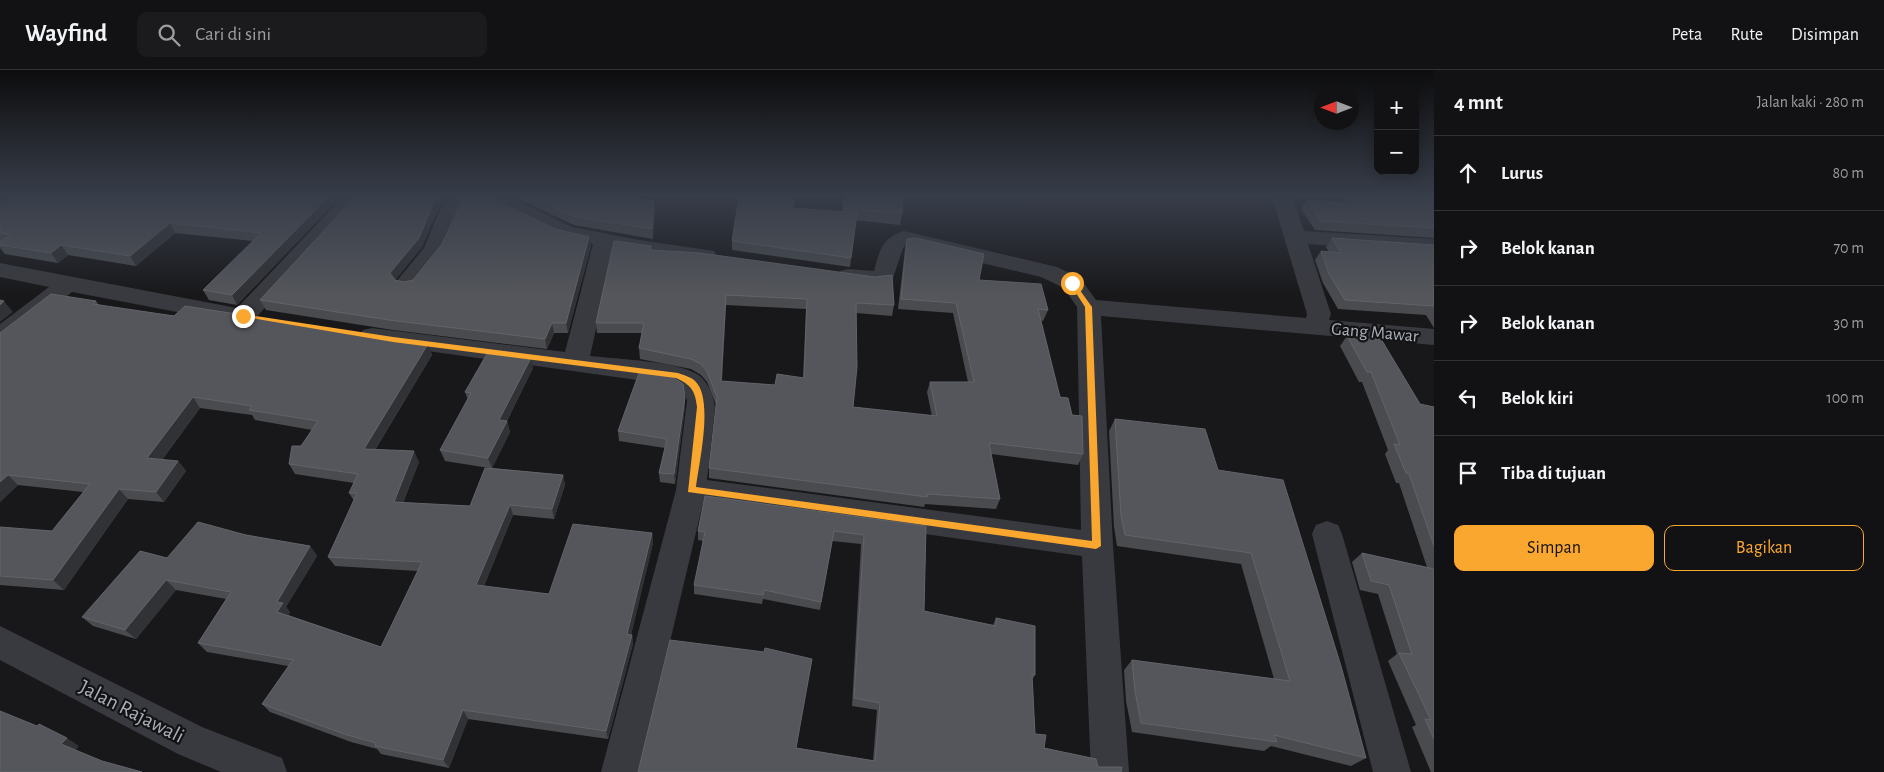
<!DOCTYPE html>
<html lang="id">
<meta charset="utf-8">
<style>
:root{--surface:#121214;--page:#1b1b1d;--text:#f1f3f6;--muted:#9c9ea0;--line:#313234;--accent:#faa730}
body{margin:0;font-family:"Alegreya Sans",sans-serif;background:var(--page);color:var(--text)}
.controls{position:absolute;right:15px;top:15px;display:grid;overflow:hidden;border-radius:10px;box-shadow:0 2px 12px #0003}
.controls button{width:45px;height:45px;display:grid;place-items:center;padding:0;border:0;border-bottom:1px solid var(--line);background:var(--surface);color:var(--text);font:25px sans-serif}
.compass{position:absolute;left:1314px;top:15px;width:45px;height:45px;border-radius:50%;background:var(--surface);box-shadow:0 2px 12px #0003;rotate:270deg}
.stop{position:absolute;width:15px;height:15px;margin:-11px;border:4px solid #faa730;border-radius:50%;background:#fff}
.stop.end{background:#faa730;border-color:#fff;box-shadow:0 1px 5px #0008}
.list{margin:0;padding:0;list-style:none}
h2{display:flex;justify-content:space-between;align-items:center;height:65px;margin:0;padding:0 20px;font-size:21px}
h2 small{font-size:16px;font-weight:400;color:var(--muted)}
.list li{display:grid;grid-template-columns:32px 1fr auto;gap:15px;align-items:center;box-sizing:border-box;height:75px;padding:0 20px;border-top:1px solid var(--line)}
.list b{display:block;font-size:19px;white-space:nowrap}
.list em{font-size:16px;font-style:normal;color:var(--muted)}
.actions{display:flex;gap:10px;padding:15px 20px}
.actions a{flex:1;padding:11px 0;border:1px solid var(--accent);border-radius:10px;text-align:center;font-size:18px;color:var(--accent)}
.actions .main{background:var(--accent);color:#111}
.icon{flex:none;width:28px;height:28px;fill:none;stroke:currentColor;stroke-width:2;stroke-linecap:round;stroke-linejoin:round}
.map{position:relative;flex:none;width:1434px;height:702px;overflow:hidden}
header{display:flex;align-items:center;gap:30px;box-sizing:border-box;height:70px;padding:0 25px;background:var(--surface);border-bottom:1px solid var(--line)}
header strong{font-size:24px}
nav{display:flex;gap:28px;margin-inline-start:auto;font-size:18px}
.search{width:350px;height:45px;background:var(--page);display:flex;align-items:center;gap:12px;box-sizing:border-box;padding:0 18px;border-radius:10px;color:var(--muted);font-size:19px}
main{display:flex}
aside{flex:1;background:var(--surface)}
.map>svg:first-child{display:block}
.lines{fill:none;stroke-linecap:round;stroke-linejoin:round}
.street{fill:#393a3f;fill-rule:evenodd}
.wall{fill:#494b4f;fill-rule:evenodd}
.shaded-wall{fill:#313235}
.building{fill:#54565b;stroke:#61646a;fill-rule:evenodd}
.route{fill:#faa730}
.labels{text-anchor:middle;stroke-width:4.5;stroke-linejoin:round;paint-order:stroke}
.street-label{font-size:18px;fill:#aab0ba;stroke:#131315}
.near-street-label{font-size:21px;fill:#aab0ba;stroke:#131315}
</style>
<header>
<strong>Wayfind</strong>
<div class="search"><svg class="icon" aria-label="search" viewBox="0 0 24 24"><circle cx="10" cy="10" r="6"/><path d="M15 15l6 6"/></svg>Cari di sini</div>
<nav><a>Peta</a><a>Rute</a><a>Disimpan</a></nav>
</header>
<main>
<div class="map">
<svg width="1434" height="702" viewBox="0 0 1434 702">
<rect width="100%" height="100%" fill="#18181a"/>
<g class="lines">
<g class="street">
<polygon points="343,127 365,127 252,252 235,253 72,222 9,272 0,274 0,254 49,217 0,207 0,193 237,238"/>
<polygon points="449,127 470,127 459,144 443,183 415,218 407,220 399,218 395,213 424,178 438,144"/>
<path d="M483,127H510L572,157L639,170L714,181L717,186L714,191L706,193L614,179L590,286C616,289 680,291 700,306C709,314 713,326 715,337L707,410L1081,460L1077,237L1064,218L1041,207L906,175L903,178L892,211L873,216L840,211L836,206L840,201L848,199L874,201C879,182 882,167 904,161L1057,197L1080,208L1096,230L1306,248L1307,244L1272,127H1292L1304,161L1434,169V183L1308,174L1331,244L1329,250L1434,259V275L1101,246L1113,475L1129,702H1091L1082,486L703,433L639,702H601L676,420L687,331L685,323L673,315L363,272L360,266L363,260L372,258L565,282L593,174L558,167L486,131Z"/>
<polygon points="1327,451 1338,455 1342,464 1411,702 1373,702 1312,464 1316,455"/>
<polygon points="0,556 202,657 282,688 287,702 221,702 178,684 0,590"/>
</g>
</g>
<g class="wall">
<polygon points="8,127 340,127 237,235 209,230 203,220 253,171 175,163 136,196 68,185 58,193 5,184 0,178 0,172 1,172 0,171 0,132"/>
<polygon points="355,127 447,127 436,143 422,177 395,210 404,212 591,176 568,263 554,263 547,279 393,260 266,240 260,230"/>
<polygon points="514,127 627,127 654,131 655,141 653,169 574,155"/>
<polygon points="844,127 902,144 900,155 856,150 850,197 732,180 732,171 793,138 842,142"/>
<polygon points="1340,127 1434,127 1434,168 1315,160 1301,139 1307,130 1345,133"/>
<polygon points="1332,168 1434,175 1434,258 1426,245 1338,239 1323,213 1315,190 1321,181 1329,182 1326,177"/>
<path d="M907,169L979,210L1048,240L1043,251L1040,250L1060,327L1072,345L1083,384L1078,395L991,384L1000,429L996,439L925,434L924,437L709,408V398L716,335L707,312L701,305L691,299L640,289L639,278L642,263H597L596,253L651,176V180L894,235L892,246L856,243L853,337L932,346L927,322L930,312H968L953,243L898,239L905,179ZM726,235L806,239L803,308L775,315L722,311Z"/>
<polygon points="96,231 99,235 174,246 428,274 432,285 375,380 419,392 403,433 470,436 489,398 445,391 440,380 468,330 465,322 533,298 507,351 510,362 492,398 563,405 565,415 554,449 513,445 484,516 549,524 652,463 653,473 631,565 632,565 633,574 608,669 468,649 449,698 381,684 377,679 351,672 270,642 262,634 288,596 207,582 198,573 226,529 176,520 136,569 93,556 82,547 167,488 246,465 310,476 317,486 286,537 290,542 288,545 381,577 418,501 335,496 328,487 354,431 349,423 354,413 295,404 289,394 312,360 255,350 252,345 200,338 162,390 178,391 186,401 164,432 128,429 64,520 0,515 0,457 52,461 83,422 18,415 0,432 0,263"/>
<polygon points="1347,266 1420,334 1434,337 1434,702 1431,702 1412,657 1416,655 1388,591 1397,584 1378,524 1360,520 1352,492 1362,483 1427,497 1399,413 1396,413 1385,384 1388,380 1362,312 1359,312 1340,276"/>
<polygon points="685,327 685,337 675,414 660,412 659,403 665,378 619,371 618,361"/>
<polygon points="1115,349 1218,400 1366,688 1351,696 1271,676 1264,681 1132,662 1126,631 1124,600 1132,590 1274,609 1241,494 1117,476 1114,457 1109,361"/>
<polygon points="926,456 924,541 993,555 996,548 1035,605 1032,610 1035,664 1044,678 1096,689 638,702 796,678 873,691 877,640 852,636 861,474 832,471 820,540 763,529 762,534 694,524 694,515 703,471 698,470 698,461"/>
</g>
<g class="shaded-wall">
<polygon points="328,127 340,127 237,235 232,225"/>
<polygon points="438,127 447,127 436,143 422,177 393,213 390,203"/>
<polygon points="654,131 655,141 653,169 652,159"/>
<polygon points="170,153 175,163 136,196 130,186"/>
<polygon points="589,167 591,176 568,263 566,253"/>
<polygon points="61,175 68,185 58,193 51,183"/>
<polygon points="726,225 726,235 721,322 721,311"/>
<polygon points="4,231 13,242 0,252 0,235"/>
<polygon points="552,253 554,263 547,279 545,269"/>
<polygon points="428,274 432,285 369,389 364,379"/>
<polygon points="531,288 533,298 502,360 499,350"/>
<polygon points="193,327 200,338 155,399 147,388"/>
<polygon points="685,327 685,337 675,414 674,404"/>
<polygon points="507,351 510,362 492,398 488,388"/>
<polygon points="414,381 419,392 399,442 394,432"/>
<polygon points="178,391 186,401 164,432 156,422"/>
<polygon points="8,405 18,415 0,432 0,412"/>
<polygon points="563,405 565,415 554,449 552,439"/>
<polygon points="119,419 128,429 64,520 53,510"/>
<polygon points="510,435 513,445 480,525 476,515"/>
<polygon points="652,463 653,473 629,573 627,564"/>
<polygon points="310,476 317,486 286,537 290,542 285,551 277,542 277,532"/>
<polygon points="166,510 176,520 136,569 125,560"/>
<polygon points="632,565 633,574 608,669 606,661"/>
<polygon points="463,640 468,649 449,698 443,690"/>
<polygon points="67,668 79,676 74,682 61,674"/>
</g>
<g class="building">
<polygon points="8,127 328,127 232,225 203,220 261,163 170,153 130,186 61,175 51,183 0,175 0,172 11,165 0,163 0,132"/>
<polygon points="355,127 438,127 433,134 419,168 390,203 395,210 404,212 413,210 442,174 464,127 490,127 555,159 589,167 566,253 552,253 545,269 389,250 260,230"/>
<polygon points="532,127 627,127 654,131 652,159 572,146"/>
<polygon points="739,127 794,127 793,138 857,143 851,188 732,171"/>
<polygon points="844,127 903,127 902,144 843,139"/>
<polygon points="1354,127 1434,127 1434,158 1320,151 1307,130 1360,134"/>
<path d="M916,168L984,184L979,210L1041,214L1048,240L1038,239L1060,327L1068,328L1072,345L1082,346L1083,384L989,373L1000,429L928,424L927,427L709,398L717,327L707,301L701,294L691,289L639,278L644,253H596L614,171L651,176L650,180L700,183L875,207L892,205L894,235L856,233L857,297L853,337L937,346L930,312H974L956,233L901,229L907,169ZM726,225L807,229L804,308L777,304L775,315L721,311Z"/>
<polygon points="1332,168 1434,175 1434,236 1345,230 1329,204 1321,181 1341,183"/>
<polygon points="51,224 96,231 93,234 174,246 185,236 428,274 364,379 414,381 394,432 470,436 485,398 563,405 552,439 510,435 476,515 549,524 573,454 652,463 627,564 632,565 606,661 463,640 443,690 375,676 376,673 344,664 262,634 293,590 198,573 231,522 166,510 125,560 82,547 140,481 167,488 198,452 246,465 310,476 277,532 283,533 277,542 381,577 422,492 328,487 357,423 349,423 358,404 289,394 292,376 301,376 318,351 249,340 252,336 193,327 147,388 178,391 156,422 119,419 53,510 0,506 0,457 52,461 90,414 8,405 0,412 0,263"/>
<polygon points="0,230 4,231 0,235"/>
<polygon points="1347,266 1381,269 1420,334 1434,337 1434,476 1409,404 1406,403 1394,374 1400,375 1371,302 1367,302"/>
<polygon points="488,282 531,288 499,350 507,351 488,388 440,380 471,323 465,322"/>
<polygon points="639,303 672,307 683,314 685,327 674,404 659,403 667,369 618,361"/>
<polygon points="1115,349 1205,359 1218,400 1283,410 1341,596 1366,688 1274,665 1277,672 1141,653 1135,621 1132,590 1290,611 1251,483 1125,465 1121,446"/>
<polygon points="705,426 926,456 924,541 996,556 996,548 1035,556 1035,605 1032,605 1035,664 1046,665 1044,678 1096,689 1098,697 1122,697 1121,702 638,702 670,570 764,582 765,578 812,589 796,678 875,691 880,633 854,628 864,465 834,461 821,532 764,520 763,525 694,515 705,462 698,461"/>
<polygon points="1362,483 1434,499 1434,669 1425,649 1431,650 1399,583 1412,584 1389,515 1371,511"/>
<polygon points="0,641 37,656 39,654 67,668 61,674 102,691 142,702 0,702"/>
</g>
<linearGradient id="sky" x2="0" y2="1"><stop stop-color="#0d0d0e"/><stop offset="0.56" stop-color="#373d49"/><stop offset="1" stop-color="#373d49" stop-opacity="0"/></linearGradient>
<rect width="1434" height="225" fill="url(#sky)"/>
<path class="route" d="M1069,212H1074L1092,237L1101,476L1096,479L688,422L697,337C695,320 691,315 676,308L393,272L239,246L243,244L393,267L678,303C683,305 691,307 695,311C714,328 699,393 696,417L1092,471L1085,237Z"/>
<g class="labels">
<g class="street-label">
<text transform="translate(1375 262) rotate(5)" y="6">Gang Mawar</text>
</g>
<g class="near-street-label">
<text transform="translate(132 641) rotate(27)" y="7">Jalan Rajawali</text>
</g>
</g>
</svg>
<div class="controls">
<button>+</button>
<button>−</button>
</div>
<svg class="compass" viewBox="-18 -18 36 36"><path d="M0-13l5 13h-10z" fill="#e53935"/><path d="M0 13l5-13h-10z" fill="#9c9ea0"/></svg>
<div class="stop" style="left:1072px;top:213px"></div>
<div class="stop end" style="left:243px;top:246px"></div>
</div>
<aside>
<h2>4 mnt<small>Jalan kaki · 280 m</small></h2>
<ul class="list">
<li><svg class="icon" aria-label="ahead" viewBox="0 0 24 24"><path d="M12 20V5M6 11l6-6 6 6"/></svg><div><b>Lurus</b></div><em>80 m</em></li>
<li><svg class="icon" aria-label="right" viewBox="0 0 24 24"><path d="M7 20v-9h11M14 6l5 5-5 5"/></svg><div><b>Belok kanan</b></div><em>70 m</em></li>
<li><svg class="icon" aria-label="right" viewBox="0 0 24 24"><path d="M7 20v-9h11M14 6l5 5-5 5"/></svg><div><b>Belok kanan</b></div><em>30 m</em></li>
<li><svg class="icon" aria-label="left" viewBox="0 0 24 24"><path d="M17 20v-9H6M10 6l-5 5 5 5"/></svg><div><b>Belok kiri</b></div><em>100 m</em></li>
<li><svg class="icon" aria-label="arrive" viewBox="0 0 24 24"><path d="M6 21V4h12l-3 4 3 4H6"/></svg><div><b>Tiba di tujuan</b></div></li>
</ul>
<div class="actions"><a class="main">Simpan</a><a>Bagikan</a></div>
</aside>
</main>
